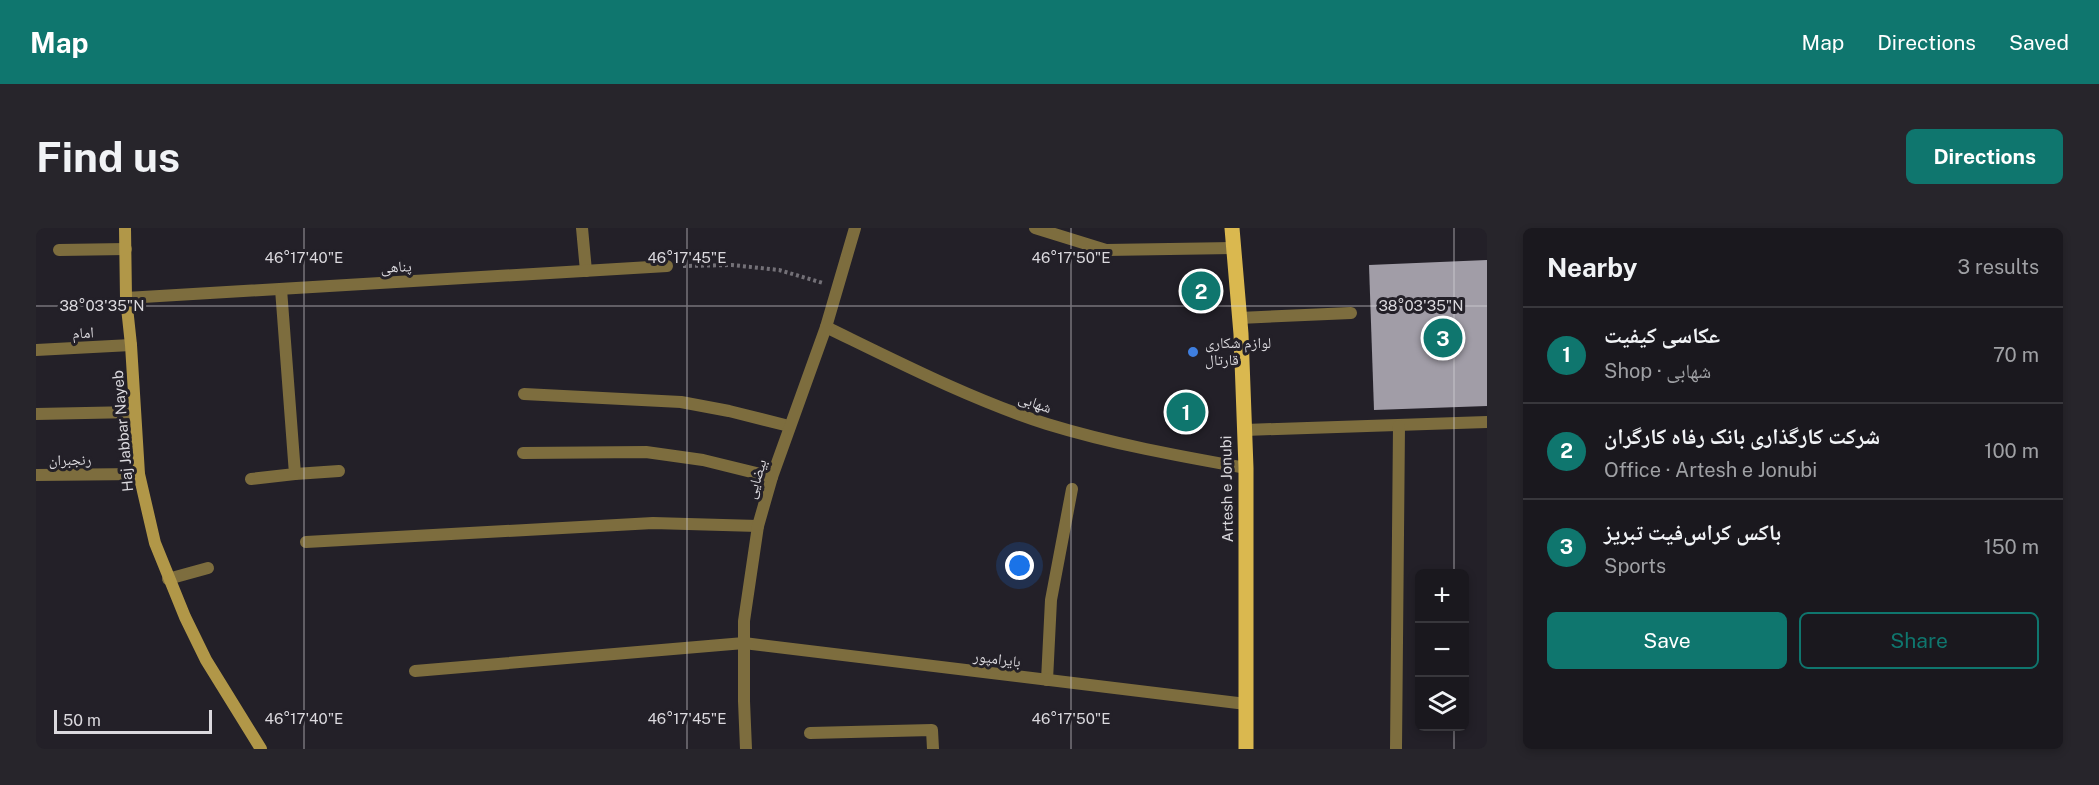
<!DOCTYPE html>
<meta charset="utf-8">
<style>
:root{--surface:#1a181e;--page:#27252b;--text:#f1f3f6;--muted:#9fa0a4;--line:#38373c;--accent:#0f766e}
body{margin:0;font-family:"Public Sans","Noto Naskh Arabic",sans-serif;background:var(--page);color:var(--text)}
.controls{position:absolute;right:18px;bottom:18px;display:grid;overflow:hidden;border-radius:9px;box-shadow:0 3px 9px #0003}
.controls button{width:54px;height:54px;display:grid;place-items:center;padding:0;border:0;border-bottom:2px solid var(--line);background:var(--surface);color:var(--text);font:30px sans-serif}
.scale{position:absolute;left:18px;bottom:15px;width:158px;box-sizing:border-box;padding-left:6px;border:3px solid #dbd9de;border-top:0;font-size:16px;line-height:21px;white-space:nowrap;color:#dbd9de;-webkit-text-stroke:4px #232028;paint-order:stroke}
.you{position:absolute;left:984px;top:338px;width:21px;height:21px;margin:-15px;border:4px solid #fff;border-radius:50%;background:#1a73e8;box-shadow:0 0 0 9px #1a73e833}
.badge{display:grid;place-items:center;width:39px;height:39px;border-radius:50%;background:var(--accent);color:#fff;font-size:20px;font-weight:700}
.pin{position:absolute;translate:-50% -50%;border:3px solid #fff;box-shadow:0 2px 6px #0006}
.list{margin:0;padding:0;list-style:none}
h2{display:flex;justify-content:space-between;align-items:center;height:78px;margin:0;padding:0 24px;font-size:26px}
h2 small{font-size:20px;font-weight:400;color:var(--muted)}
.list li{display:grid;grid-template-columns:39px 1fr auto;gap:18px;align-items:center;box-sizing:border-box;height:96px;padding:0 24px;border-top:2px solid var(--line)}
.list b{display:block;font-size:22px;white-space:nowrap}
.list p{margin:0;font-size:20px;white-space:nowrap;color:var(--muted)}
.list em{font-size:20px;font-style:normal;color:var(--muted)}
.actions{display:flex;gap:12px;padding:18px 24px}
.actions a{flex:1;padding:14px 0;border:2px solid var(--accent);border-radius:9px;text-align:center;font-size:21px;color:var(--accent)}
.actions .main{background:var(--accent);color:#fff}
.icon{flex:none;width:33px;height:33px;fill:none;stroke:currentColor;stroke-width:2;stroke-linecap:round;stroke-linejoin:round}
.map{position:relative;flex:none;width:1451px;height:521px;overflow:hidden;border-radius:9px}
header{display:flex;align-items:center;gap:36px;box-sizing:border-box;height:84px;padding:0 30px;background:var(--accent);color:#fff}
header strong{font-size:28px}
nav{display:flex;gap:33px;margin-inline-start:auto;font-size:21px}
.intro{display:flex;align-items:center;justify-content:space-between;box-sizing:border-box;height:144px;padding:0 36px}
h1{margin:0;font-size:42px}
.button{padding:15px 27px;border-radius:9px;background:var(--accent);color:#fff;font-size:21px;font-weight:700}
main{display:flex;gap:36px;padding:0 36px}
aside{flex:1;background:var(--surface);border-radius:9px;box-shadow:0 3px 9px #0003}
.map>svg:first-child{display:block}
.building{fill:#a19da7}
.lines{fill:none;stroke-linecap:round;stroke-linejoin:round}
.path{stroke:#737077;stroke-width:4;stroke-dasharray:3 3;stroke-linecap:butt}
.lane{stroke:#7d6d3e;stroke-width:12}
.street{stroke:#7d6d3e;stroke-width:12}
.secondary{stroke:#b19748;stroke-width:12}
.primary{stroke:#dab84f;stroke-width:15}
.ticks{fill:none;stroke:#dbd9de;stroke-width:1.5;stroke-opacity:0.45}
.shop-dot{fill:#3f7fe0;stroke:#232028;stroke-width:2}
.labels{text-anchor:middle;stroke-width:6;stroke-linejoin:round;paint-order:stroke}
.street-label{font-size:15px;fill:#dbd9de;stroke:#232028}
.poi-label{font-size:15px;fill:#dbd9de;stroke:#232028;text-anchor:start}
.ticks-label{font-size:15px;text-anchor:middle;fill:#dbd9de;stroke:#232028;stroke-width:6;stroke-linejoin:round;paint-order:stroke}
</style>
<header>
<strong>Map</strong>
<nav><a>Map</a><a>Directions</a><a>Saved</a></nav>
</header>
<div class="intro"><h1>Find us</h1><a class="button">Directions</a></div>
<main>
<div class="map">
<svg width="1451" height="521" viewBox="0 0 1451 521">
<rect width="100%" height="100%" fill="#232028"/>
<polygon class="building" points="1451,32 1451,178 1338,182 1333,37"/>
<g class="lines">
<polyline class="path" points="647,38 696,37 743,42 787,55"/>
<g class="lane">
<polyline points="23,22 90,21"/>
<polyline points="1203,90 1315,85"/>
<polyline points="1209,202 1451,194"/>
<polyline points="1011,452 1015,372 1036,261"/>
<polyline points="1360,521 1363,198"/>
</g>
<g class="street">
<polyline points="546,0 550,43"/>
<polyline points="999,0 1070,22 1197,20"/>
<polyline points="90,70 631,38"/>
<path d="M790,99C860,133 936,172 1011,196C1076,216 1143,228 1210,240"/>
<polyline points="0,122 95,117"/>
<polyline points="488,166 645,174 693,183 753,198"/>
<polyline points="0,186 99,184"/>
<polyline points="487,225 610,224 667,232 736,249"/>
<polyline points="259,246 303,243"/>
<polyline points="0,247 103,246"/>
<polyline points="215,251 259,246 245,61"/>
<polyline points="270,314 617,295 722,298"/>
<polyline points="132,351 172,340"/>
<polyline points="379,443 708,415 1210,476"/>
<polyline points="774,505 896,502 897,521"/>
<polyline points="710,521 708,473 708,393 722,298 736,249 790,99 819,0"/>
</g>
<polyline class="secondary" points="89,0 90,70 95,117 103,246 119,315 149,389 170,432 225,521"/>
<polyline class="primary" points="1196,0 1205,106 1210,240 1210,521"/>
</g>
<path class="ticks" d="M268,0V521M651,0V521M1035,0V521M1418,0V346M0,78H1451M1418,499V521"/>
<circle class="shop-dot" cx="1157" cy="124" r="6"/>
<g class="labels">
<g class="street-label">
<text transform="translate(360 39) rotate(-3)" y="5">پناهی</text>
<text transform="translate(47 105) rotate(-3)" y="5">امام</text>
<text transform="translate(999 175) rotate(20)" y="5">شهابی</text>
<text transform="translate(87 203) rotate(-95)" y="5">Haj Jabbar Nayeb</text>
<text transform="translate(34 232) rotate(-1)" y="5">رنجبران</text>
<text transform="translate(720 251) rotate(-73)" y="5">بیضایی</text>
<text transform="translate(1191 261) rotate(-91)" y="5">Artesh e Jonubi</text>
<text transform="translate(961 431) rotate(7)" y="5">بایرامپور</text>
</g>
<g class="poi-label">
<text x="1169" y="120">لوازم شکاری<tspan x="1169" dy="17">قارتال</tspan></text>
</g>
</g>
<g class="ticks-label">
<text x="268" y="35">46°17'40"E</text>
<text x="651" y="35">46°17'45"E</text>
<text x="1035" y="35">46°17'50"E</text>
<text x="66" y="83">38°03'35"N</text>
<text x="1385" y="83">38°03'35"N</text>
<text x="268" y="496">46°17'40"E</text>
<text x="651" y="496">46°17'45"E</text>
<text x="1035" y="496">46°17'50"E</text>
</g>
</svg>
<div class="controls">
<button>+</button>
<button>−</button>
<button><svg class="icon" aria-label="layers" viewBox="0 0 24 24"><path d="M12 4l9 5-9 5-9-5zM3 14l9 5 9-5"/></svg></button>
</div>
<div class="scale">50 m</div>
<div class="you"></div>
<div class="pin badge" style="left:1150px;top:184px">1</div>
<div class="pin badge" style="left:1165px;top:63px">2</div>
<div class="pin badge" style="left:1407px;top:110px">3</div>
</div>
<aside>
<h2>Nearby<small>3 results</small></h2>
<ul class="list">
<li><span class="badge">1</span><div><b>عکاسی کیفیت</b><p>Shop · شهابی</p></div><em>70 m</em></li>
<li><span class="badge">2</span><div><b>شرکت کارگذاری بانک رفاه کارگران</b><p>Office · Artesh e Jonubi</p></div><em>100 m</em></li>
<li><span class="badge">3</span><div><b>باکس کراس‌فیت تبریز</b><p>Sports</p></div><em>150 m</em></li>
</ul>
<div class="actions"><a class="main">Save</a><a>Share</a></div>
</aside>
</main>
